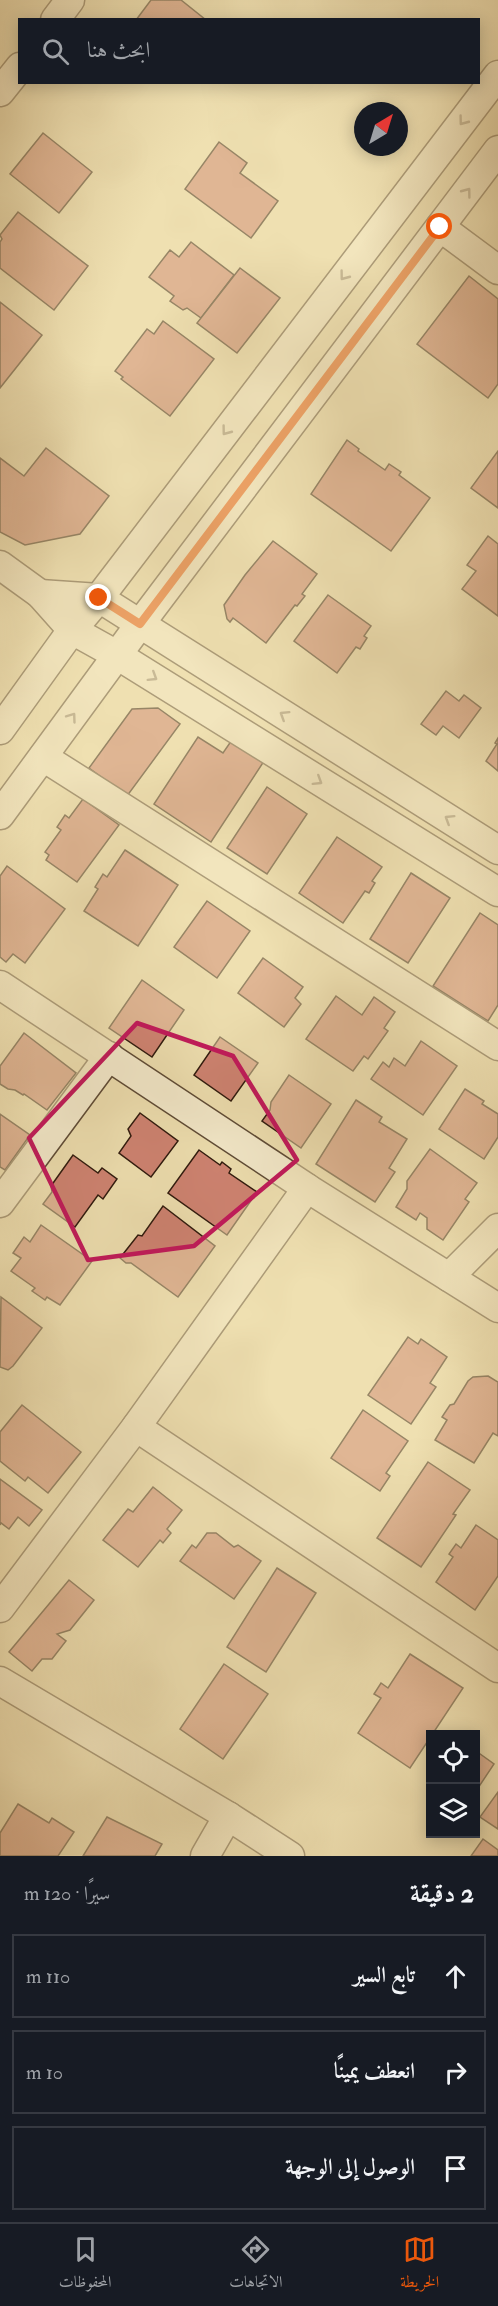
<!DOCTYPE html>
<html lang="ar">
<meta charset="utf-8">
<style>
:root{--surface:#171b24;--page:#242831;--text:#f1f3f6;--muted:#9ea1a6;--line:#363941;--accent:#ea580c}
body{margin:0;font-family:"IM FELL Double Pica",Amiri,serif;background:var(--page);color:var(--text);direction:rtl}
.controls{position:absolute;right:18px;bottom:18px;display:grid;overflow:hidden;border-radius:0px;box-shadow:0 3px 15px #0003}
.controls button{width:54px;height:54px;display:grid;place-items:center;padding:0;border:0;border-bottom:2px solid var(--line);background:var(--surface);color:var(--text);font:30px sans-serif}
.compass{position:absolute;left:354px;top:102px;width:54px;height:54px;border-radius:50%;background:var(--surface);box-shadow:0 3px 15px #0003;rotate:38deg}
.stop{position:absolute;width:18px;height:18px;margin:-14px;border:4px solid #ea580c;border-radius:50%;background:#fff}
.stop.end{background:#ea580c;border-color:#fff;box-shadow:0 2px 6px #0008}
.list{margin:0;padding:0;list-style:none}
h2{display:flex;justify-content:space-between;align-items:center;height:78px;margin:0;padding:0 24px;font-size:26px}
h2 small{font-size:20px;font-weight:400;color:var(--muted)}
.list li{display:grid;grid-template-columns:39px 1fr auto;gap:18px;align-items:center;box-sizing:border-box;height:84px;margin:0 12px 12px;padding:0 12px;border:2px solid var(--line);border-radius:0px}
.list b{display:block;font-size:22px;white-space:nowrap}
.list em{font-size:20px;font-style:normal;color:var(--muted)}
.icon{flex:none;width:33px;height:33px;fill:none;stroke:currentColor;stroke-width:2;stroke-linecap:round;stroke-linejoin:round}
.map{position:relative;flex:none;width:498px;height:1856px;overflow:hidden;direction:ltr}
.search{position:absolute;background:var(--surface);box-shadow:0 3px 15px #0003;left:18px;right:18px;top:18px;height:66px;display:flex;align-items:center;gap:15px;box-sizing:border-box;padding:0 21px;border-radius:0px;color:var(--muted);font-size:22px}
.sheet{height:366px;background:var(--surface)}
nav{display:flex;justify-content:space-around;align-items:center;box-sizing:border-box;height:84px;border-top:2px solid var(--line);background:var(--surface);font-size:16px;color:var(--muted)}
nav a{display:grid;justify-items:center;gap:3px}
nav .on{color:var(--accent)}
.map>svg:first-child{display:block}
.building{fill:#cf8372;stroke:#2e190d;stroke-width:1.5}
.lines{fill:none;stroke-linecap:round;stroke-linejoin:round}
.minor-casing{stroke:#5e4b36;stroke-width:31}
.minor{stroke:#f5ebcc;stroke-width:28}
.oneway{stroke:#9b8c76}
.route{stroke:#ea580c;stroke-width:8}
.marked{fill:none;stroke:#c2185b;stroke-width:4.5;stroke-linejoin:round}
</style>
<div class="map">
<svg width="498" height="1856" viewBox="0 0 498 1856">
<rect width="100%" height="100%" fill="#efe0b1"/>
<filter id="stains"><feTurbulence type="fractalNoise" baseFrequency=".00333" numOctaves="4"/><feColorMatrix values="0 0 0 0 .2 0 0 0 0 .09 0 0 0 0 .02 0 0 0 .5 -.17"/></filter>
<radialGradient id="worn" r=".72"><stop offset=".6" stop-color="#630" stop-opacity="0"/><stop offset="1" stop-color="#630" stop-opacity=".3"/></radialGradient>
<g class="building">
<polygon points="151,0 181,0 206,20 136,20"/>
<polygon points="43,133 92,172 59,213 10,174"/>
<polygon points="219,142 247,163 240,173 278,201 251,238 185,189"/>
<polygon points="18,212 88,266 54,310 0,268 0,242 2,239 0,235"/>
<polygon points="191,242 234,275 201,318 187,308 183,310 170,301 174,296 149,277 170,250 179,257"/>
<polygon points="240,268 280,298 237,353 197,323"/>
<polygon points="469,276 498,299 498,384 488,398 417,344"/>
<polygon points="0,302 42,335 0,388"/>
<polygon points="163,321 214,359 170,416 121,379 123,377 115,371 147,329 154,334"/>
<polygon points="347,440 359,449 358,451 385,470 389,464 401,472 399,475 430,498 391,551 311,494"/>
<polygon points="46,448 109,496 80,534 25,545 0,532 0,458 24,476"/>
<polygon points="498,451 498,508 471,488"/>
<polygon points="488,536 498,544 498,616 462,589 476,571 467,565"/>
<polygon points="273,541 317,574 302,594 305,596 297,606 295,605 266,643 233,618 230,622 227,619 224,605 245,575"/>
<polygon points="328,595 371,626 364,636 367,638 360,649 356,647 337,673 294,641"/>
<polygon points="446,691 459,701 464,695 481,708 459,738 443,726 436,735 421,724"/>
<polygon points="158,708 180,724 127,796 89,768 132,709"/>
<polygon points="236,734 268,755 211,842 154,804 198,737 223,753"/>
<polygon points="498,738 498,771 486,761 497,744 495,743"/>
<polygon points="267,787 307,814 267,874 227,848"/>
<polygon points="83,799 119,825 77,882 46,860 49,855 45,852 61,830 57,827 65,815 69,818"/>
<polygon points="337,837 382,867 372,881 375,883 369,893 365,891 343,923 299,893"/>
<polygon points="125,850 178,885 138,946 84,911 98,889 95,887 103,874 107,877"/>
<polygon points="7,866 65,909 25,963 13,954 6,962 0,957 0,876"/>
<polygon points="411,873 450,898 408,963 370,939"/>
<polygon points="207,901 250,931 217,978 174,947"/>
<polygon points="480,913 498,925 498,1005 488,1021 433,986"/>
<polygon points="263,958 303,987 295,998 301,1004 284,1027 238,993"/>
<polygon points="142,980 184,1010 152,1057 109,1028"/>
<polygon points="336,996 362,1015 374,997 395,1012 384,1028 388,1031 368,1059 364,1056 353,1071 306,1039"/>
<polygon points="24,1033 76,1073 47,1110 24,1094 23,1095 15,1090 8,1089 0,1084 0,1066"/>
<polygon points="220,1037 258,1063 231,1101 194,1075"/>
<polygon points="421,1041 457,1066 423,1115 371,1079 383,1062 389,1067 394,1058 405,1066"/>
<polygon points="289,1075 331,1104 301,1148 262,1121 270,1110 271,1102"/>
<polygon points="465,1089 484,1101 482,1104 498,1114 498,1137 484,1159 439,1129"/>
<polygon points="356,1100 382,1117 379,1122 407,1139 389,1168 395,1172 375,1202 316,1164"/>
<polygon points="140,1113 178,1141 151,1177 119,1153 131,1136 128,1129"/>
<polygon points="0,1114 30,1135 5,1170 0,1167"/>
<polygon points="430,1149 477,1183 465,1199 469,1202 443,1240 427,1229 427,1218 420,1213 416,1220 396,1207 407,1189 407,1181"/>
<polygon points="199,1150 220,1165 222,1162 231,1169 229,1173 257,1192 227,1235 168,1193"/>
<polygon points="73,1155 98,1173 102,1168 117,1179 103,1199 98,1195 75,1227 43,1204 52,1192 51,1186"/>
<polygon points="163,1206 215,1246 178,1297 131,1263 126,1263 120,1258 138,1235 142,1236"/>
<polygon points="41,1225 92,1261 60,1305 47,1297 45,1300 32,1291 35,1288 11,1271 21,1258 13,1253 24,1237 30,1242"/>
<polygon points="1,1297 42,1328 13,1366 8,1370 0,1367"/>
<polygon points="408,1337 418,1344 421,1339 447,1357 430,1383 436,1387 411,1424 368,1395"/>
<polygon points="488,1376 498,1382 498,1436 493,1433 474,1463 435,1440 447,1420 442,1417 450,1405 454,1404 468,1381 473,1377"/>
<polygon points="22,1405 81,1452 48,1493 28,1477 25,1481 0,1461 0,1432"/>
<polygon points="363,1410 408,1441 386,1473 390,1476 380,1491 331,1458"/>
<polygon points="428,1462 470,1490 453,1514 456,1515 421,1567 377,1538"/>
<polygon points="0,1479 42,1510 29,1526 18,1517 9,1529 1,1523 0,1525"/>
<polygon points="153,1487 182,1510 167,1529 171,1533 163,1543 160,1540 138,1567 103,1540 128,1509 133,1512"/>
<polygon points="476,1525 498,1540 498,1576 475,1610 436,1582 453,1557 449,1554 456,1544 461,1548"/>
<polygon points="207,1533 216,1533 234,1547 238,1545 261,1561 234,1599 180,1561 192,1545 196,1548"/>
<polygon points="277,1568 316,1593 266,1672 227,1647"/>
<polygon points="69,1580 94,1600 70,1630 57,1634 66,1641 52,1659 42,1659 32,1671 9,1652"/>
<polygon points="410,1654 463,1688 410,1768 358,1733 381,1698 374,1694 381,1683 388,1688"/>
<polygon points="224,1664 268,1694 223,1759 180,1729"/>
<polygon points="476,1751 494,1764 476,1791"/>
<polygon points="498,1792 498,1829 480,1817"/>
<polygon points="18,1804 49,1823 52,1818 74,1832 58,1856 0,1856 0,1833"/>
<polygon points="107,1817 162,1844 155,1856 83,1856"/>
<polygon points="483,1839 498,1850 498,1856 471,1856"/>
</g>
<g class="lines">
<g class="minor-casing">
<g id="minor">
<polyline points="55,20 70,0"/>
<polyline points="0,92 20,67"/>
<polyline points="440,227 498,270"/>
<polyline points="0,565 40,594 72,630 117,655 498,892"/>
<polyline points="40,594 99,598 498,850"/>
<polyline points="0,730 72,630 99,598 498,75"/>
<polyline points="43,757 498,1046"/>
<polyline points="0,815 140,624 498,150"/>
<polyline points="0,985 307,1188 498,1308"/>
<polyline points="0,1203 109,1056"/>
<polyline points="449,1277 498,1228"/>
<polyline points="136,1427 498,1668"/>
<polyline points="0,1608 136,1427 307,1188"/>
<polyline points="0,1681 228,1816 290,1856"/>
<polyline points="205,1856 228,1816"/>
</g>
</g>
<use href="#minor" class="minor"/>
</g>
<defs><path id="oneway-chevron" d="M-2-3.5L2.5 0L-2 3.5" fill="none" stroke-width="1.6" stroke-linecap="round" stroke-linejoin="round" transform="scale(1.5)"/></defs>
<g class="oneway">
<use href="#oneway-chevron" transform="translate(463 121) rotate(127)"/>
<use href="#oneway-chevron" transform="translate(467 192) rotate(-53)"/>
<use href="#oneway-chevron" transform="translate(344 276) rotate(127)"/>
<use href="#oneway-chevron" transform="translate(226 431) rotate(127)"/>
<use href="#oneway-chevron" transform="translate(153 677) rotate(32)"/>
<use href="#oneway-chevron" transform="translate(284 715) rotate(-148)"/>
<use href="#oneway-chevron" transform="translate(72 717) rotate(-54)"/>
<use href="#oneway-chevron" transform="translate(318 781) rotate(32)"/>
<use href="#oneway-chevron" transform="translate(449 819) rotate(-148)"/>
</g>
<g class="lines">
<polyline class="route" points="99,598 140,624 440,227"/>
</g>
<path d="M0 0H498V1856H0ZM137,1023L233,1056L297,1160L194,1246L88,1260L29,1138Z" fill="#efe0b1" fill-opacity=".55" fill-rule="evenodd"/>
<path class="marked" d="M137,1023L233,1056L297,1160L194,1246L88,1260L29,1138Z"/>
<rect width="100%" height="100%" filter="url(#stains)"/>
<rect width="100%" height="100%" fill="url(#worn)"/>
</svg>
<div class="controls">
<button><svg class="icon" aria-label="locate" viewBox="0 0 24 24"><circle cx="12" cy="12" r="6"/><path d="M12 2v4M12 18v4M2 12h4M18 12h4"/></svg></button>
<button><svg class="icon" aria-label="layers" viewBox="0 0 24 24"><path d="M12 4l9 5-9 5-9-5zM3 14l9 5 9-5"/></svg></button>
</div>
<svg class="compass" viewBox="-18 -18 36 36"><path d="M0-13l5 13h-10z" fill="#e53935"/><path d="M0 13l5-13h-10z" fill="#9ea1a6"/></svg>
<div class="stop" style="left:440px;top:227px"></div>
<div class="stop end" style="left:99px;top:598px"></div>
<div class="search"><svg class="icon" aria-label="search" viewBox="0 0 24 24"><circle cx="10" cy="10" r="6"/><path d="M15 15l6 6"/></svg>ابحث هنا</div>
</div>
<section class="sheet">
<h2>2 دقيقة<small>سيرًا · 120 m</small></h2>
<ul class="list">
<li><svg class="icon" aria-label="ahead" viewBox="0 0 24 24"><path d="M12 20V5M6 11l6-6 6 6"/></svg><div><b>تابع السير</b></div><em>110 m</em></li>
<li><svg class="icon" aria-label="right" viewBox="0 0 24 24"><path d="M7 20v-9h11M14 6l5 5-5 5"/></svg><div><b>انعطف يمينًا</b></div><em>10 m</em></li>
<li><svg class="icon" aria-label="arrive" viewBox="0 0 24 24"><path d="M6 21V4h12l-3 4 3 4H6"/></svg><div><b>الوصول إلى الوجهة</b></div></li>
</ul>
</section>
<nav>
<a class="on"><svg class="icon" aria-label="map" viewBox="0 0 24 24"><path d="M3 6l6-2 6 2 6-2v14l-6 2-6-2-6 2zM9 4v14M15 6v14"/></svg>الخريطة</a>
<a><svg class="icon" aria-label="directions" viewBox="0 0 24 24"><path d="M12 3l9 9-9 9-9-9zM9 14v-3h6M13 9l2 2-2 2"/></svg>الاتجاهات</a>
<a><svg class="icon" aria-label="saved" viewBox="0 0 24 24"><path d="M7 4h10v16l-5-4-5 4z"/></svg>المحفوظات</a>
</nav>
